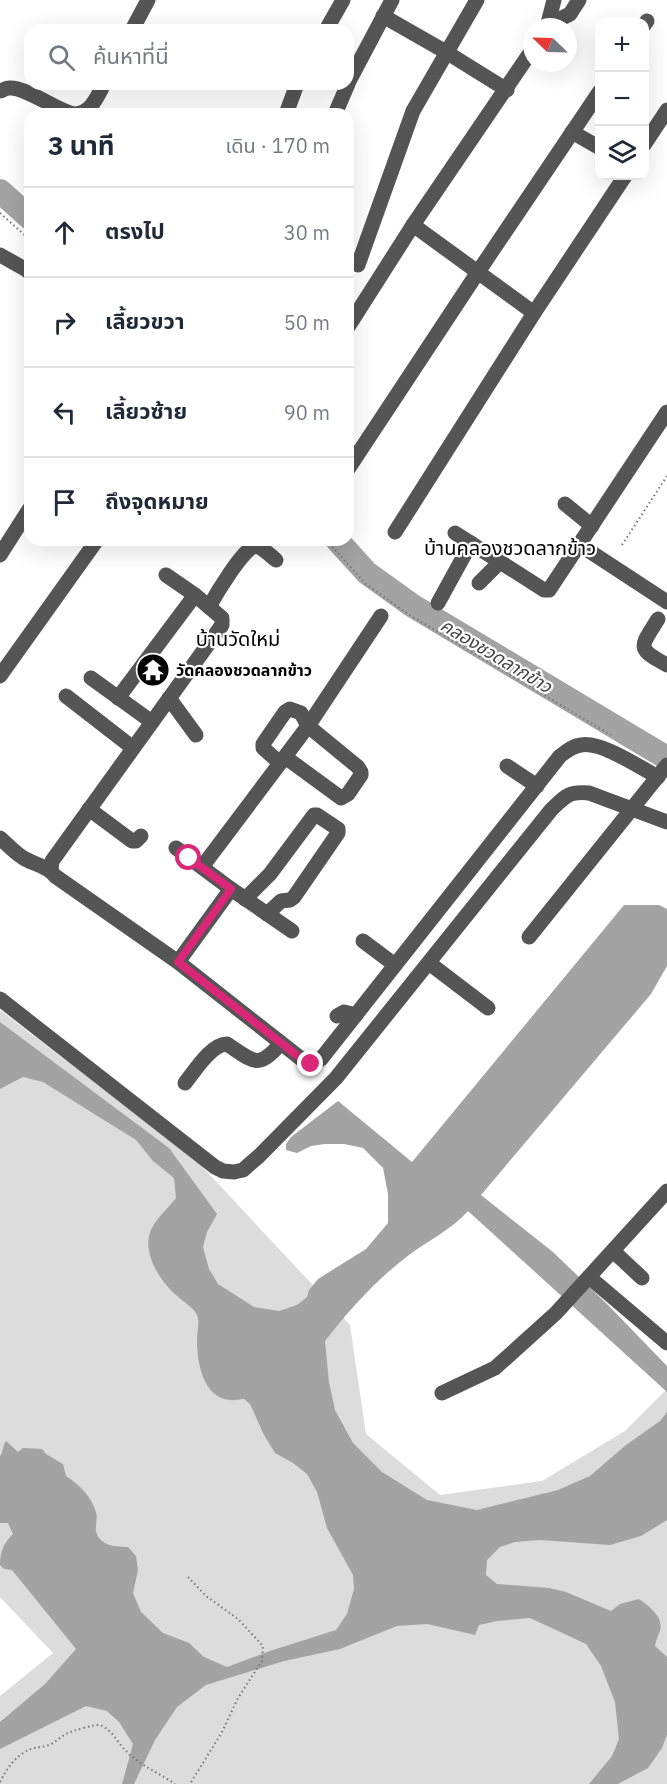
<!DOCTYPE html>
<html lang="th">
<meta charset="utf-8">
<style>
:root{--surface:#fff;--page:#f2f2f3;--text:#1f2937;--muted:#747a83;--line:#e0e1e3}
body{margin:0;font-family:"IBM Plex Sans","Noto Sans Thai",sans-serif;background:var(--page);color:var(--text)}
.controls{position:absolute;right:18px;top:18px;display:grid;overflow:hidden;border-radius:12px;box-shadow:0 6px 24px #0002}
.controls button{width:54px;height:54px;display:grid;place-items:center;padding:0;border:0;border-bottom:2px solid var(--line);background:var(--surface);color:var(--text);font:30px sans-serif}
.compass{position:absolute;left:523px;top:18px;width:54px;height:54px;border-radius:50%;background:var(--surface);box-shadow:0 6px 24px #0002;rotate:293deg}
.stop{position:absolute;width:18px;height:18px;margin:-14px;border:4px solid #db2777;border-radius:50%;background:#fff}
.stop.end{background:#db2777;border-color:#fff;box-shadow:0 2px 6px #0008}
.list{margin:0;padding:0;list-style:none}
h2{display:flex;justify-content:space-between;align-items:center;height:78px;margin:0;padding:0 24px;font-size:26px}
h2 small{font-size:20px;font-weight:400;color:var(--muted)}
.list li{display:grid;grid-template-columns:39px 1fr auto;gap:18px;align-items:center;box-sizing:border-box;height:90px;padding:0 24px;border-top:2px solid var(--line)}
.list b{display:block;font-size:22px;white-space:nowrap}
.list em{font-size:20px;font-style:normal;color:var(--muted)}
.icon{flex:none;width:33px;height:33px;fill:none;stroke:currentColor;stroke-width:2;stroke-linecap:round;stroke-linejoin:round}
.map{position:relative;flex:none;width:667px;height:1784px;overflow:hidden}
.search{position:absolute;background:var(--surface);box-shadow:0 6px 24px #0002;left:24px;top:24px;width:330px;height:66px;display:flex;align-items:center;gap:15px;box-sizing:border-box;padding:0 21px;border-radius:18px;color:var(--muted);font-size:22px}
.panel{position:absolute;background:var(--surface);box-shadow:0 6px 24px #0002;left:24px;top:108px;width:330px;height:438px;border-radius:18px}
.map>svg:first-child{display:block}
.green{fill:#dcdcdc}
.water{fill:#a3a3a3}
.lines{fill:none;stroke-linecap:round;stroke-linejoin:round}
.river{stroke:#a3a3a3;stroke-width:24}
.path{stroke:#777;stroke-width:2;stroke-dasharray:1.5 3;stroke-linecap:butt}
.minor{stroke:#555;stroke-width:15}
.route{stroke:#db2777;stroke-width:8}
.labels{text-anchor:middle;stroke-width:4.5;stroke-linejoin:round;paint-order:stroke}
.poi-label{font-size:16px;font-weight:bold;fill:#000;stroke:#fff;text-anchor:start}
.water-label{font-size:18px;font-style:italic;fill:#444;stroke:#fff}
.quarter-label{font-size:20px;fill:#000;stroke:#fff}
</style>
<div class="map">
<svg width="667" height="1784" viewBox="0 0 667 1784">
<rect width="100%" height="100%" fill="#fff"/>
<polygon class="green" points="0,1010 196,1160 350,1325 366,1434 440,1495 542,1481 625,1431 667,1389 667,1784 0,1784 0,1696 53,1653 0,1597"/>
<path class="water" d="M624,905H659L667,909V966L651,994L481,1195L553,1252L608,1305L667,1366V1392L468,1211C451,1230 429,1240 409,1255C377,1279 350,1309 325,1341L329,1382L335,1410L353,1443L382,1472L427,1500L477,1510L558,1490L590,1476L626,1445L660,1421L667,1412V1520L641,1536L610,1545L540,1540L515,1542L500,1547L487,1560L486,1575L497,1584L549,1588L566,1592L611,1611L620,1604L639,1599C649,1606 664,1617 660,1631C658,1636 656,1640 655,1646L667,1657V1735L662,1748L648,1768L618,1784H589L612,1756L619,1739L615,1702L601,1666L586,1644L530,1618L497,1621L479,1625L475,1635L427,1624L397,1626L340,1649L284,1661L206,1685L177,1707L155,1740L134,1784H122L133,1744L119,1722L107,1711L86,1706L0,1749V1722L45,1684L76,1649L12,1570L4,1569L0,1565C0,1551 4,1543 13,1534L8,1523H0V1456C4,1451 2,1446 6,1441L18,1452L23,1448L42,1449L46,1454L63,1464L66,1476C80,1485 91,1496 96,1512C98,1519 95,1525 96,1531C99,1546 117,1547 128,1547L136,1556L138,1570L133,1593L141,1612L163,1633L189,1643L204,1657L227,1667L273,1650L336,1630L347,1614L354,1589L353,1575L327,1528L317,1492L307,1474L293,1463L275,1453L264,1435L250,1404L244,1399C239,1399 234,1401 230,1400C203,1398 197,1362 197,1341C197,1334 199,1325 198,1318C196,1308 183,1302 176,1295C159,1280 139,1249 153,1226C159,1216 169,1207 176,1198L174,1178L153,1161L136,1140L43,1082L23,1077L0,1089V1022L169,1148L217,1214L207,1232L203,1247L209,1269L218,1284L254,1307L279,1311L297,1305L307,1297L309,1290L318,1279L366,1249L388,1223V1194L383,1168L363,1148L344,1144H325L311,1146L297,1153L286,1150V1144L291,1137L338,1101L412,1162Z"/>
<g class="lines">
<g class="river">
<polyline points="0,191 30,218"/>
<polyline points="337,540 367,573 413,606 667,758"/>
</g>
<g class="path">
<polyline points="0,213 30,240"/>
<polyline points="326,540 366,584 408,614 611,735"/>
<polyline points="622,545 667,476"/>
<polyline points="188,1577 206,1596 238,1619 263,1646 262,1661 238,1698 222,1732 190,1784"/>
<path d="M0,1782C6,1770 12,1761 23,1753C31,1747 39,1748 49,1745C56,1742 61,1736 68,1733C72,1731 96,1724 99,1725C111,1728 117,1742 125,1750C139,1765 159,1773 175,1784"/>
</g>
<g class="minor">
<polyline points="383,16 446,52 507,90"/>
<polyline points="548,25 570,14 579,0"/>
<polyline points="644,25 647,21"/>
<polyline points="547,27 554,0"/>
<polyline points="132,30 148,0"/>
<polyline points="326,30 343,0"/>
<polyline points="348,83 392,0"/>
<path d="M0,91C3,90 6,88 9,88C24,86 56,110 73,114"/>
<path d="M75,114C91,113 97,97 104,84"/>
<polyline points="286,114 297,84"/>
<polyline points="335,114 348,84"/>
<polyline points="572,132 600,148"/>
<polyline points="644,145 667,110"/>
<polyline points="413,225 534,313"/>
<polyline points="0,255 25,269 30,273"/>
<polyline points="358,265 413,111 477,0"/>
<polyline points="348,327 413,225 532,50"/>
<polyline points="348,469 478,272 600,91"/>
<polyline points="565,504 592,526"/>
<polyline points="395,532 534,313 625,176"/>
<polyline points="455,533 544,590 549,590 667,412"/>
<polyline points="580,545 667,602"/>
<polyline points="0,555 30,508"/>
<polyline points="479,583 500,562"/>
<polyline points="438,603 471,543"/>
<path d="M209,607C215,596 245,545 256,546C262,547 271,556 276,560"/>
<path d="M658,619C640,648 636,648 667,665"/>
<polyline points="0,676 97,540"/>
<polyline points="91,678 152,722"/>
<polyline points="66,696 133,748"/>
<polyline points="118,698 195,595"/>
<polyline points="169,698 196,735"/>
<polyline points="280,763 263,748 263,744 285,712 290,709 301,713 308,726 358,767 361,772 361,775 348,794 341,798 285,757"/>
<polyline points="507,766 537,786"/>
<polyline points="89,809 132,841 136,841 141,836"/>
<path d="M0,838C7,844 14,852 22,857C32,864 48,866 55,876L178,962L304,1061C312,1065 314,1064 321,1059L560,756C567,751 572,746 581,745C601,741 639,767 658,777"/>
<polyline points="176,848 231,889 292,931"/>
<polyline points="202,867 308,726 381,616"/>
<polyline points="51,870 52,861 222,625 222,618 195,595 166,575"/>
<polyline points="245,899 270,874 314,815 317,815 338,829 338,833 294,897 290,900 281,901 267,914"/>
<polyline points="529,937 667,765"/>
<polyline points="363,941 395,965"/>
<polyline points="178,962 231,889"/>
<polyline points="429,963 488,1008"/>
<path d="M0,999L215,1167L223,1171L234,1172L243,1170L259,1156L336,1078L551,810C565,796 569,791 589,793L667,822"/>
<polyline points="337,1016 344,1012 356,1015"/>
<path d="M185,1083C194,1072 211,1044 227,1044C254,1062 258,1070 281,1043"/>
<polyline points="613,1251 642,1278"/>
<polyline points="589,1277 667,1343"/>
<polyline points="442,1393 495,1368 556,1313 667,1191"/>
</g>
</g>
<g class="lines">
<polyline class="route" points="189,858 231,889 178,962 304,1061 311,1064"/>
</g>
<defs>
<g id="temple-disc" transform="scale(1.725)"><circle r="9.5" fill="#000" stroke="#fff"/><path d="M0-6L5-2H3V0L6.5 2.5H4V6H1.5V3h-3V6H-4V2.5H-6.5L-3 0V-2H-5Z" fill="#fff"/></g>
</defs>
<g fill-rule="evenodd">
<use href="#temple-disc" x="153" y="670"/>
</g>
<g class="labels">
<g class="poi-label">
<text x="176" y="676">วัดคลองชวดลากข้าว</text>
</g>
<g class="water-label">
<text transform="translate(496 656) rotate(31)" y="6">คลองชวดลากข้าว</text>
</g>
<g class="quarter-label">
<text x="510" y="555">บ้านคลองชวดลากข้าว</text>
<text x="238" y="646">บ้านวัดใหม่</text>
</g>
</g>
</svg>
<div class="controls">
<button>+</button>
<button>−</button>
<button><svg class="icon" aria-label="layers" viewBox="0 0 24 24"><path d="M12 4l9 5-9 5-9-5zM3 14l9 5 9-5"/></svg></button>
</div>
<svg class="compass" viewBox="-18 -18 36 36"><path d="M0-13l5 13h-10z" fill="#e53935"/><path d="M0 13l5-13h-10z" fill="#747a83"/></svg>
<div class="stop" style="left:189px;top:858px"></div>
<div class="stop end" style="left:311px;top:1064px"></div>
<div class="search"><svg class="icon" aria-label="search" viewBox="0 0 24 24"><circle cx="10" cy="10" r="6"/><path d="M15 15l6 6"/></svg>ค้นหาที่นี่</div>
<section class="panel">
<h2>3 นาที<small>เดิน · 170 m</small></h2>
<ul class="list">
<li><svg class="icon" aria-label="ahead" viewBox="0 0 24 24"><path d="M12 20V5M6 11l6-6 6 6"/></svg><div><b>ตรงไป</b></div><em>30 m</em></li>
<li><svg class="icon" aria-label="right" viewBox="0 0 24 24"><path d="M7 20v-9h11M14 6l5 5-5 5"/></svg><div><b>เลี้ยวขวา</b></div><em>50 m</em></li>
<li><svg class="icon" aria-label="left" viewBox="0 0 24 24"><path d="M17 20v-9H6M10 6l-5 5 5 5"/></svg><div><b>เลี้ยวซ้าย</b></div><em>90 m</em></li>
<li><svg class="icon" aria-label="arrive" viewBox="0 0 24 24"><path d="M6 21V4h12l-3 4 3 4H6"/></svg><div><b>ถึงจุดหมาย</b></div></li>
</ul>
</section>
</div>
